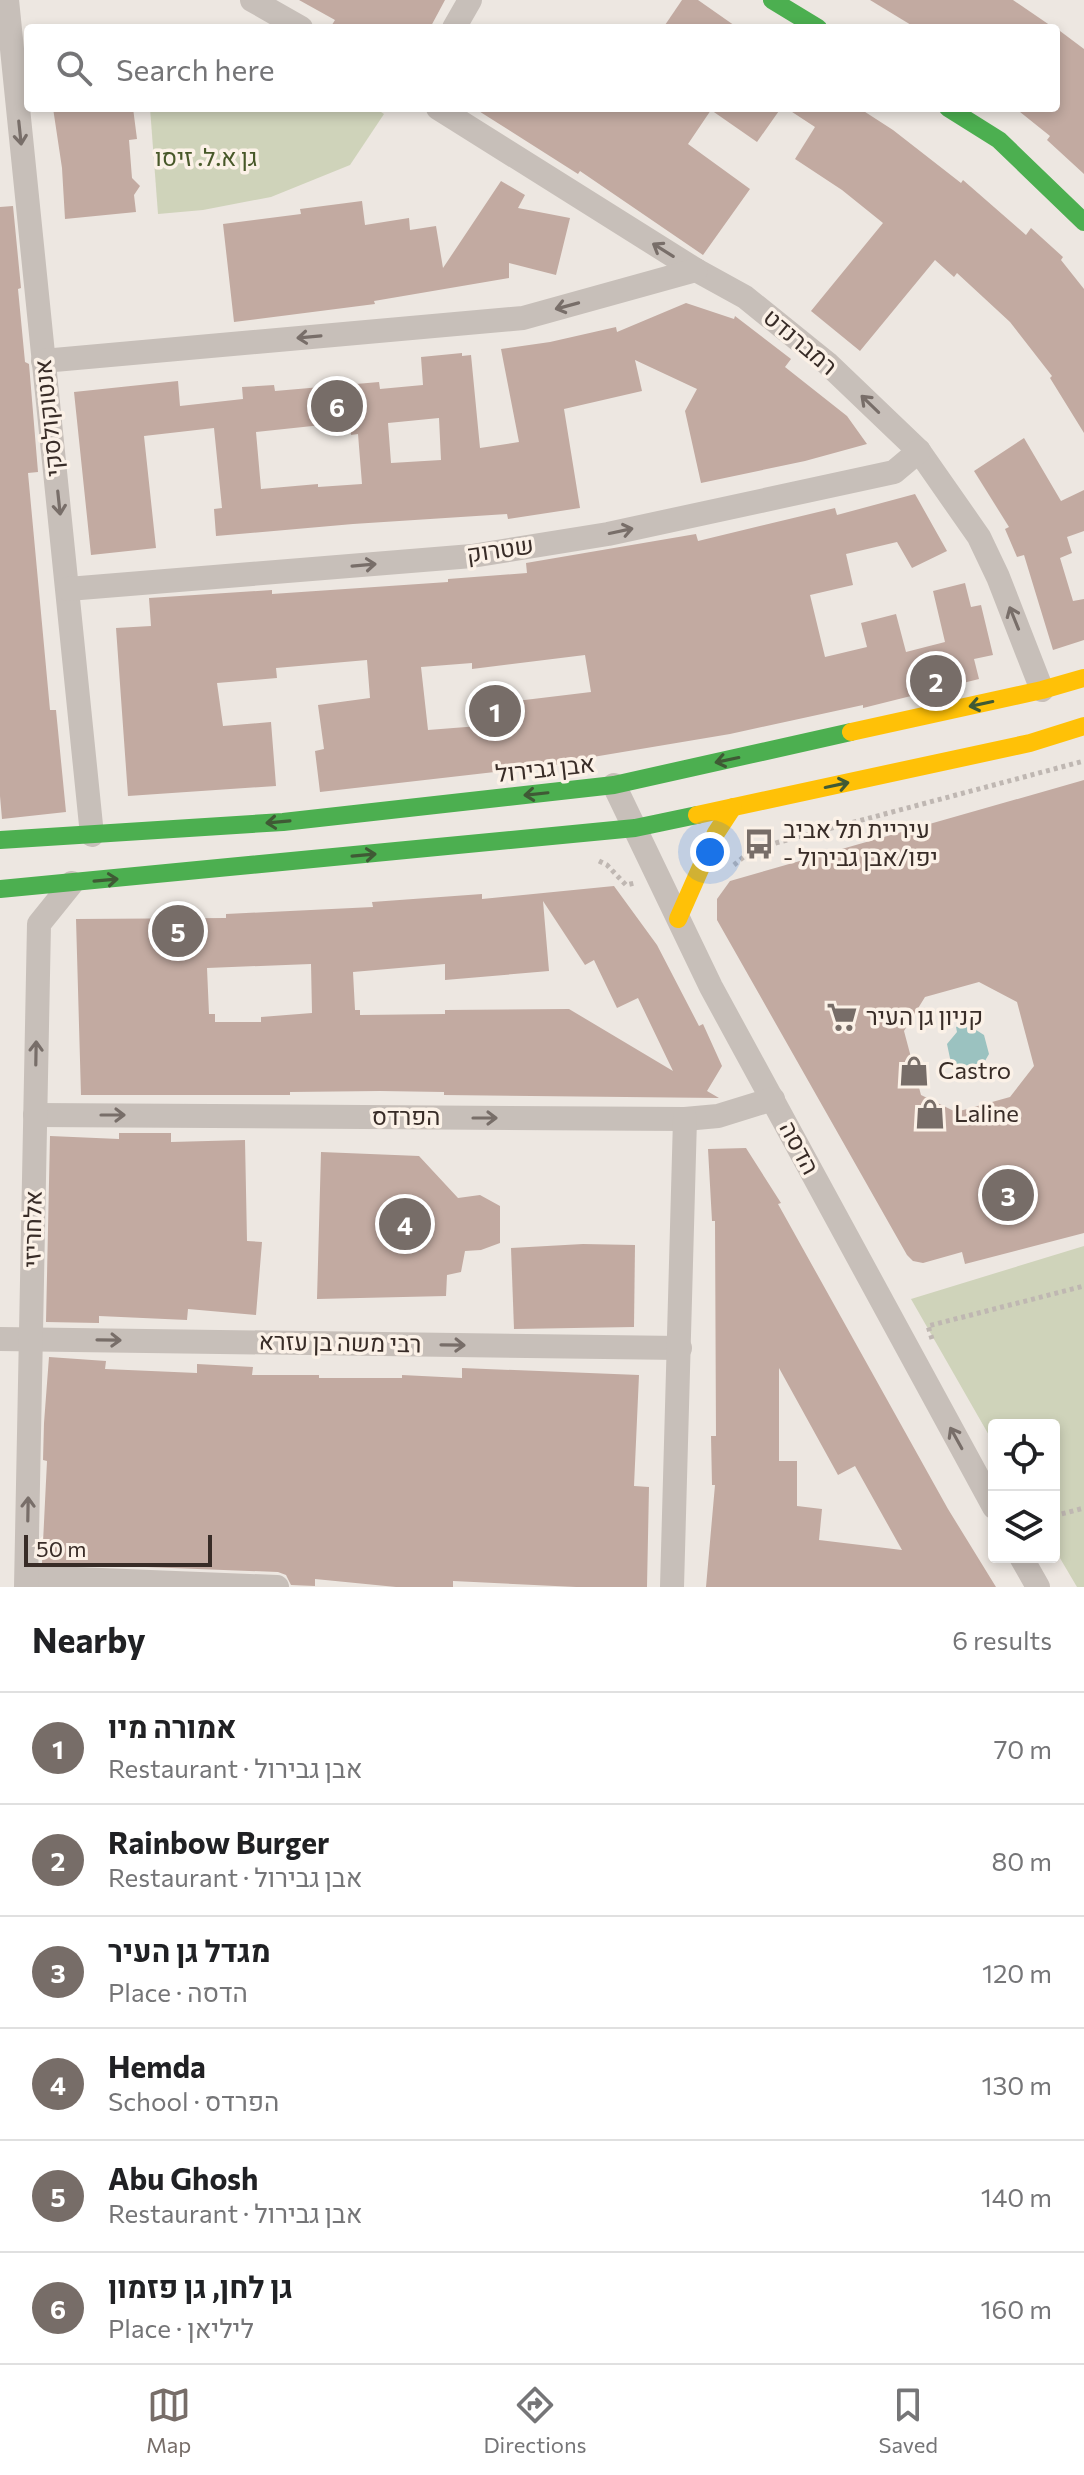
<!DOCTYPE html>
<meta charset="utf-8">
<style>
:root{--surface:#fff;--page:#f6f6f6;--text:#202124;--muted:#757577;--line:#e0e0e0;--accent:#776d68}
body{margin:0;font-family:Commissioner,Heebo,sans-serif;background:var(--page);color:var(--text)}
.controls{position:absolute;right:24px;bottom:24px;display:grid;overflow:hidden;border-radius:8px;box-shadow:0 4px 12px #0003}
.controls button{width:72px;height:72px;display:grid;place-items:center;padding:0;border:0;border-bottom:2px solid var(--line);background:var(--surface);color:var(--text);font:40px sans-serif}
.scale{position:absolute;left:24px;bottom:20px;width:188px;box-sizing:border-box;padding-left:8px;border:4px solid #382c27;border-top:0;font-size:22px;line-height:28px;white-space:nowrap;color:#382c27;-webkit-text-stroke:6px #fbf1e7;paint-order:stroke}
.you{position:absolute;left:710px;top:852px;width:28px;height:28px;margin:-20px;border:6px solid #fff;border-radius:50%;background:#1a73e8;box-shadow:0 0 0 12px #1a73e833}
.badge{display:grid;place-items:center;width:52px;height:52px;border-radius:50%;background:var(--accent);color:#fff;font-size:26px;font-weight:700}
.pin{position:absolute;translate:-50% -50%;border:4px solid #fff;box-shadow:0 2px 8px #0006}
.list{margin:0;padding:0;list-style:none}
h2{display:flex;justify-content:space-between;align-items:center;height:104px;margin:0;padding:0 32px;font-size:34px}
h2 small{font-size:26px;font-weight:400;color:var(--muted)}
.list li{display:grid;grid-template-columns:52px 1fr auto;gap:24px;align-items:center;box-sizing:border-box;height:112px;padding:0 32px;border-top:2px solid var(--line)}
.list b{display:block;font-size:30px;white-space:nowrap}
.list p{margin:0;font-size:26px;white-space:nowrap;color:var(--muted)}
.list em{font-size:26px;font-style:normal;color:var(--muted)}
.icon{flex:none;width:44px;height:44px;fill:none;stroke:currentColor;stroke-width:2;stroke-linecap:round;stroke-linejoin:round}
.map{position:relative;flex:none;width:1084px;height:1587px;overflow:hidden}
.search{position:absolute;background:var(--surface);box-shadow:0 4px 12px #0003;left:24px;right:24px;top:24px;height:88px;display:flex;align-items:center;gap:20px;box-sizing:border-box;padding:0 28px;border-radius:8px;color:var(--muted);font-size:30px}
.sheet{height:776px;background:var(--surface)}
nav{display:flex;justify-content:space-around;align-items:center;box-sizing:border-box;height:112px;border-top:2px solid var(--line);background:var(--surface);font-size:22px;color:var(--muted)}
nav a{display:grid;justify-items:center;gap:4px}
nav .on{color:var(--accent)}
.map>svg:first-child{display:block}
.green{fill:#cfd3ba}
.water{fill:#9bc2c0}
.building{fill:#c2aaa1;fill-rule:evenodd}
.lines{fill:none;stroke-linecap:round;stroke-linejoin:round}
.path{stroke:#bfb7b2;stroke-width:5;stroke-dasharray:4 4;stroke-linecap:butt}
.street{stroke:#c7bfb9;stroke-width:24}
.fast{stroke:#4caf50;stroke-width:18}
.slow{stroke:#ffc107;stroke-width:18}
.oneway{stroke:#786e69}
.oneway2{stroke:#3f5a35}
.labels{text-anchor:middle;stroke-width:7;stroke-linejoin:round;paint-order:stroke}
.park-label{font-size:24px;fill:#485829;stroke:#fbf1e7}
.street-label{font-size:24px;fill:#382c27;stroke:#fbf1e7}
.poi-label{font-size:24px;fill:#382c27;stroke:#fbf1e7;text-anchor:start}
</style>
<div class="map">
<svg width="1084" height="1587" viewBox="0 0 1084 1587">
<rect width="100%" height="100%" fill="#ede7e1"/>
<g class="green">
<polygon points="150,108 375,108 384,114 350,165 271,197 203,210 158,214"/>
<polygon points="1084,1246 1084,1587 1077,1587 1054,1548 1054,1425 994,1425 994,1444 911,1299"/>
</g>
<polygon class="water" points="968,1023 969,1029 973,1028 984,1035 989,1054 982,1066 964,1070 951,1063 947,1044 957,1032 956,1027"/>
<g class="building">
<polygon points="299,0 445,0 430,28 330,28 335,20"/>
<polygon points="682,0 698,0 738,28 663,28"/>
<polygon points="870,0 1013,0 1054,28 916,28"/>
<polygon points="1056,28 1084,49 1084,174 1047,140 1050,136 1015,108 1056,108"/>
<polygon points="53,108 133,108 137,139 129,140 132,178 140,186 134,195 136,212 65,219 62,168"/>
<polygon points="474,108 781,108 757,142 711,110 688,144 750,189 703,255 580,171 578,174"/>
<polygon points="786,108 859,108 893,130 961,183 963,180 1026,235 1031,228 1063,257 1061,260 1084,289 1084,433 1050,378 1052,376 1010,322 957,273 954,277 935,260 860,351 811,311 883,223 842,190 795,159 815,127"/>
<polygon points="501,181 525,195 518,208 570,218 556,275 509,263 509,278 374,301 375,304 234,322 223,224 301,214 300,209 362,201 365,225 409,218 410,230 436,226 443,268"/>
<polygon points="13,206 21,288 18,289 25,362 29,364 38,472 28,473 50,710 56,710 66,812 2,819 0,796 0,207"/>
<path d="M686,303L734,319L735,316L791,359L785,367L847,416L867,444L805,461L701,483L685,411L697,389L635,360L642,391L564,409L580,508L508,519L507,514L353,524L216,536L214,509L222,508L214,428L144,436L156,548L91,555L74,392L178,381L180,406L243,399L242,387L274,385L275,391L379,382L380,389L423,385L421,357L462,353V356L471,355L480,448L519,442L501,349L550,342L616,327L617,332ZM439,418L441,460L391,463L388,423ZM350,422L351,435L358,434L362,484L318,487V484L261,489L256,432Z"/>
<polygon points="1024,438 1061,501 1084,490 1084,531 1067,537 1072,553 1060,558 1073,601 1084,599 1084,640 1053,650 1024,555 1017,557 1005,529 1009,527 974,471"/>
<path d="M915,494L947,551L912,568L897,542L846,554L853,585L810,595L825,657L867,647L861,623L896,614L906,652L945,642L933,591L965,583L971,607L981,605L993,655L974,659L979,679L863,708V705L730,734L581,759V762L320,792L315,751L324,749L318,705L370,698L367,660L276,668L277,678L217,683L223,726L271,722L276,786L128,796L116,628L151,626L149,598L272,590V594L448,582V579L527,573L526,563L696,534L698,541L835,508L837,515ZM585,655L591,692L476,706L479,726L428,730L421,667L472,663V669Z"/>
<path d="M1084,780V1233L965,1264L962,1252L923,1263L913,1261L907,1255L717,920V899L730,881ZM979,982L1017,1002L1034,1066L1010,1097L956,1112L921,1095L904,1031L925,997Z"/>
<path d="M614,886L657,945L699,1026L703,1024L722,1066L707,1091L719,1098L444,1095V1092L380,1091L290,1092V1095H81L76,919L226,918V914L373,907L372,902L482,894V899ZM543,901L585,965L594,960L617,1008L638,998L673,1071L569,1009L445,1010V1014L360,1015V1010H355L353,972L445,964V980L549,971ZM311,964L312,1013L261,1017V1022H215V1014H209L207,968Z"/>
<polygon points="119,1133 171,1133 171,1142 245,1140 247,1241 262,1242 256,1315 188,1309 187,1320 99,1316 99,1323 46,1322 50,1136 119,1139"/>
<path d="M746,1148L781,1203L778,1204L948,1509L996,1587H706L715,1485H712L711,1436H716L715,1221H712L708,1149ZM779,1368L838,1475L855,1466L902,1550L819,1540L822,1509L797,1506V1461H779Z"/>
<polygon points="321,1152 419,1156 458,1198 480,1195 500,1206 500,1243 481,1250 465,1251 461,1272 447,1275 446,1296 317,1299"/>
<polygon points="583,1244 635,1245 634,1327 514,1329 511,1248"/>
<polygon points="49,1357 106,1361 105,1369 197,1373 197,1364 253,1367 252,1375 319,1375 319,1378 402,1378 402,1375 462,1378 462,1368 639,1375 634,1486 649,1487 647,1587 576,1587 453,1581 453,1587 396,1587 315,1579 315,1586 291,1585 286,1575 278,1572 42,1563 47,1461 43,1460 44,1423"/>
</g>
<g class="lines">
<g class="path">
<polyline points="599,861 607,865 626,885 635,883"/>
<polyline points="734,865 753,849 1084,761"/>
<polyline points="932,1339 928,1326 1084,1286"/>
<polyline points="1054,1516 1084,1508"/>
</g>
<g class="street">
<polyline points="7,0 92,835"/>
<polyline points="252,0 301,28"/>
<polyline points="454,28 470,0"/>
<polyline points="438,108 696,270 745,297 827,363 919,451 979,537 998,577 1042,690"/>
<polyline points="43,361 523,318 696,270"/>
<polyline points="68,589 472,556 608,534 894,472 919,451"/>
<polyline points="614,785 711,987 994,1507"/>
<polyline points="35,1115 685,1119 718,1116 773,1099"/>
<polyline points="0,1339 680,1348"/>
<polyline points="1021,1557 1038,1587"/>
<polyline points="27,1577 277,1587"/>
<polyline points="26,1587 39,924 72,883"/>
<polyline points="672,1587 685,1119"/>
</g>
<g class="fast">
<polyline points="772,0 818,28"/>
<polyline points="948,108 999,140 1084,222"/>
<polyline points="0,840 283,822 614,785 851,732"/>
<polyline points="0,889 635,828 697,815"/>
</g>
<g class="slow">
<polyline points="851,732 1042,690 1084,678"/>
<polyline points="697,815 1030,743 1084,726"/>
<polyline points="678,919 716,833 733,807"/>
</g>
</g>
<defs><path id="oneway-shaft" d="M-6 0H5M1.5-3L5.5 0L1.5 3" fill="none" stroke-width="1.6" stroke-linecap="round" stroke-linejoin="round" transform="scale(2)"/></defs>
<g class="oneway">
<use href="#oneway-shaft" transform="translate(20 133) rotate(84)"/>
<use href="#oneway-shaft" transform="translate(663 250) rotate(-148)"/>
<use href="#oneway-shaft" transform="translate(567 306) rotate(165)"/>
<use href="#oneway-shaft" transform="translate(309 337) rotate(175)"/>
<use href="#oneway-shaft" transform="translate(870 404) rotate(-136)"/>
<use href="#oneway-shaft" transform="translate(59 503) rotate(84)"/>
<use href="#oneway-shaft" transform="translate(621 531) rotate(-12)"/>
<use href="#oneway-shaft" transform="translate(364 565) rotate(-5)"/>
<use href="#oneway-shaft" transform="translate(1014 618) rotate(-112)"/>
<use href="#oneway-shaft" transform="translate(36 1053) rotate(-89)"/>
<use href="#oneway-shaft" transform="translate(113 1115)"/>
<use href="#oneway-shaft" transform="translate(485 1118)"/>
<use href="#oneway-shaft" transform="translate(109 1340) rotate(1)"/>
<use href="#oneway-shaft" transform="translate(453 1345) rotate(1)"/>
<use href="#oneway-shaft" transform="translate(956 1438) rotate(-119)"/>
<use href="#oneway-shaft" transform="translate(28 1509) rotate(-89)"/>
</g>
<g class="oneway2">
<use href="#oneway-shaft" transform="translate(981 704) rotate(168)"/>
<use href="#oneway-shaft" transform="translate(727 760) rotate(168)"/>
<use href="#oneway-shaft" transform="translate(837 785) rotate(-12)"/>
<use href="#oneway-shaft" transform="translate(536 794) rotate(174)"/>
<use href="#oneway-shaft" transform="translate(278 822) rotate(175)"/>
<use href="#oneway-shaft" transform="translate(364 855) rotate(-5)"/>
<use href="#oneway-shaft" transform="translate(106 880) rotate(-5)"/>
</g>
<defs>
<g id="bus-bare" transform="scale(2.4)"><path d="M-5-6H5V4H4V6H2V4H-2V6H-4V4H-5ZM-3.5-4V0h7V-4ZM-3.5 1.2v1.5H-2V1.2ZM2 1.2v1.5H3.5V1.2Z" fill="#776d68" stroke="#fbf1e7" stroke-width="2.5" paint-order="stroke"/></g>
<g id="supermarket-bare" transform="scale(2.4)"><path d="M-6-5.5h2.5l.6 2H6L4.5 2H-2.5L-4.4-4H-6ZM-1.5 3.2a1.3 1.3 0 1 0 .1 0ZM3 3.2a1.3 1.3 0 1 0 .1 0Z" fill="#776d68" stroke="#fbf1e7" stroke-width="2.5" paint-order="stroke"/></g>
<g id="shop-bare" transform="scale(2.4)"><path d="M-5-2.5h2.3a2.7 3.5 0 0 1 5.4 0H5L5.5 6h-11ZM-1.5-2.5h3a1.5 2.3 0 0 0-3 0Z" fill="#776d68" stroke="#fbf1e7" stroke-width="2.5" paint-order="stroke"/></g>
</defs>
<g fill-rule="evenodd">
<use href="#bus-bare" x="759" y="844"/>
<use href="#supermarket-bare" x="842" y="1017"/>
<use href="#shop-bare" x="914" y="1071"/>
<use href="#shop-bare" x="930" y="1114"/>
</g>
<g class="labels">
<g class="park-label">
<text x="206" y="166">גן א.ל. זיסו</text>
</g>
<g class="street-label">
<text transform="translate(800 342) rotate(40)" y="8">רמברנדט</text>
<text transform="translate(49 418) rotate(-96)" y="8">אנטוקולסקי</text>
<text transform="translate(500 550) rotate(-8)" y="8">שטרוק</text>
<text transform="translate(545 769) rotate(-6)" y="8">אבן גבירול</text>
<text x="406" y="1125">הפרדס</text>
<text transform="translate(799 1148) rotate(62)" y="8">הדסה</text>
<text transform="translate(33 1229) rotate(-89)" y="8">אלחריזי</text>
<text transform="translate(340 1343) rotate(1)" y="8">רבי משה בן עזרא</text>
</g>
<g class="poi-label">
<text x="783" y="838">עיריית תל אביב<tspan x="783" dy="28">- יפו/אבן גבירול</tspan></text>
<text x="866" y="1025">קניון גן העיר</text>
<text x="938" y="1079">Castro</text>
<text x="954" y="1122">Laline</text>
</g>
</g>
</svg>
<div class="controls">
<button><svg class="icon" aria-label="locate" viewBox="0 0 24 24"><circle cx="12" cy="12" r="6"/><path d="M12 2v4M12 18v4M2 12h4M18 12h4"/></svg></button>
<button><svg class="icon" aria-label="layers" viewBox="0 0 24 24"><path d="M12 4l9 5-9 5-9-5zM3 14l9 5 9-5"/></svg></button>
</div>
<div class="scale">50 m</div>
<div class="you"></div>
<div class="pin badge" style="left:495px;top:711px">1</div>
<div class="pin badge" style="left:936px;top:681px">2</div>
<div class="pin badge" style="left:1008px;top:1195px">3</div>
<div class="pin badge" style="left:405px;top:1224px">4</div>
<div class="pin badge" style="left:178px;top:931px">5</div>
<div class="pin badge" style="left:337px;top:406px">6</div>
<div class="search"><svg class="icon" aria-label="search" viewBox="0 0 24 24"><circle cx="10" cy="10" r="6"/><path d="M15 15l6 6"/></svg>Search here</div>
</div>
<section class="sheet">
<h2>Nearby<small>6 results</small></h2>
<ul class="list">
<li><span class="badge">1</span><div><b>אמורה מיו</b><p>Restaurant · אבן גבירול</p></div><em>70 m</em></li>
<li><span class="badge">2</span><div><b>Rainbow Burger</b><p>Restaurant · אבן גבירול</p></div><em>80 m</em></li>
<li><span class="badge">3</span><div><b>מגדל גן העיר</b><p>Place · הדסה</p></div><em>120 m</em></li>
<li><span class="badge">4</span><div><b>Hemda</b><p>School · הפרדס</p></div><em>130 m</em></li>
<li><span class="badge">5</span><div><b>Abu Ghosh</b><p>Restaurant · אבן גבירול</p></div><em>140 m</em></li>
<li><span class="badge">6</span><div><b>גן לחן, גן פזמון</b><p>Place · ליליאן</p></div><em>160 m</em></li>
</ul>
</section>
<nav>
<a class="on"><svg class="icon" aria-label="map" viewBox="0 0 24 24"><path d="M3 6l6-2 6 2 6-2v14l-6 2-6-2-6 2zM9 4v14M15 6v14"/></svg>Map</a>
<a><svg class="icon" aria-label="directions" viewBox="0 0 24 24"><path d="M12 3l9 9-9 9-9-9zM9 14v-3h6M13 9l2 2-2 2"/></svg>Directions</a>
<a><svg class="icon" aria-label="saved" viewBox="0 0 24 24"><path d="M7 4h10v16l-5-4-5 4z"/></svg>Saved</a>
</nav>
